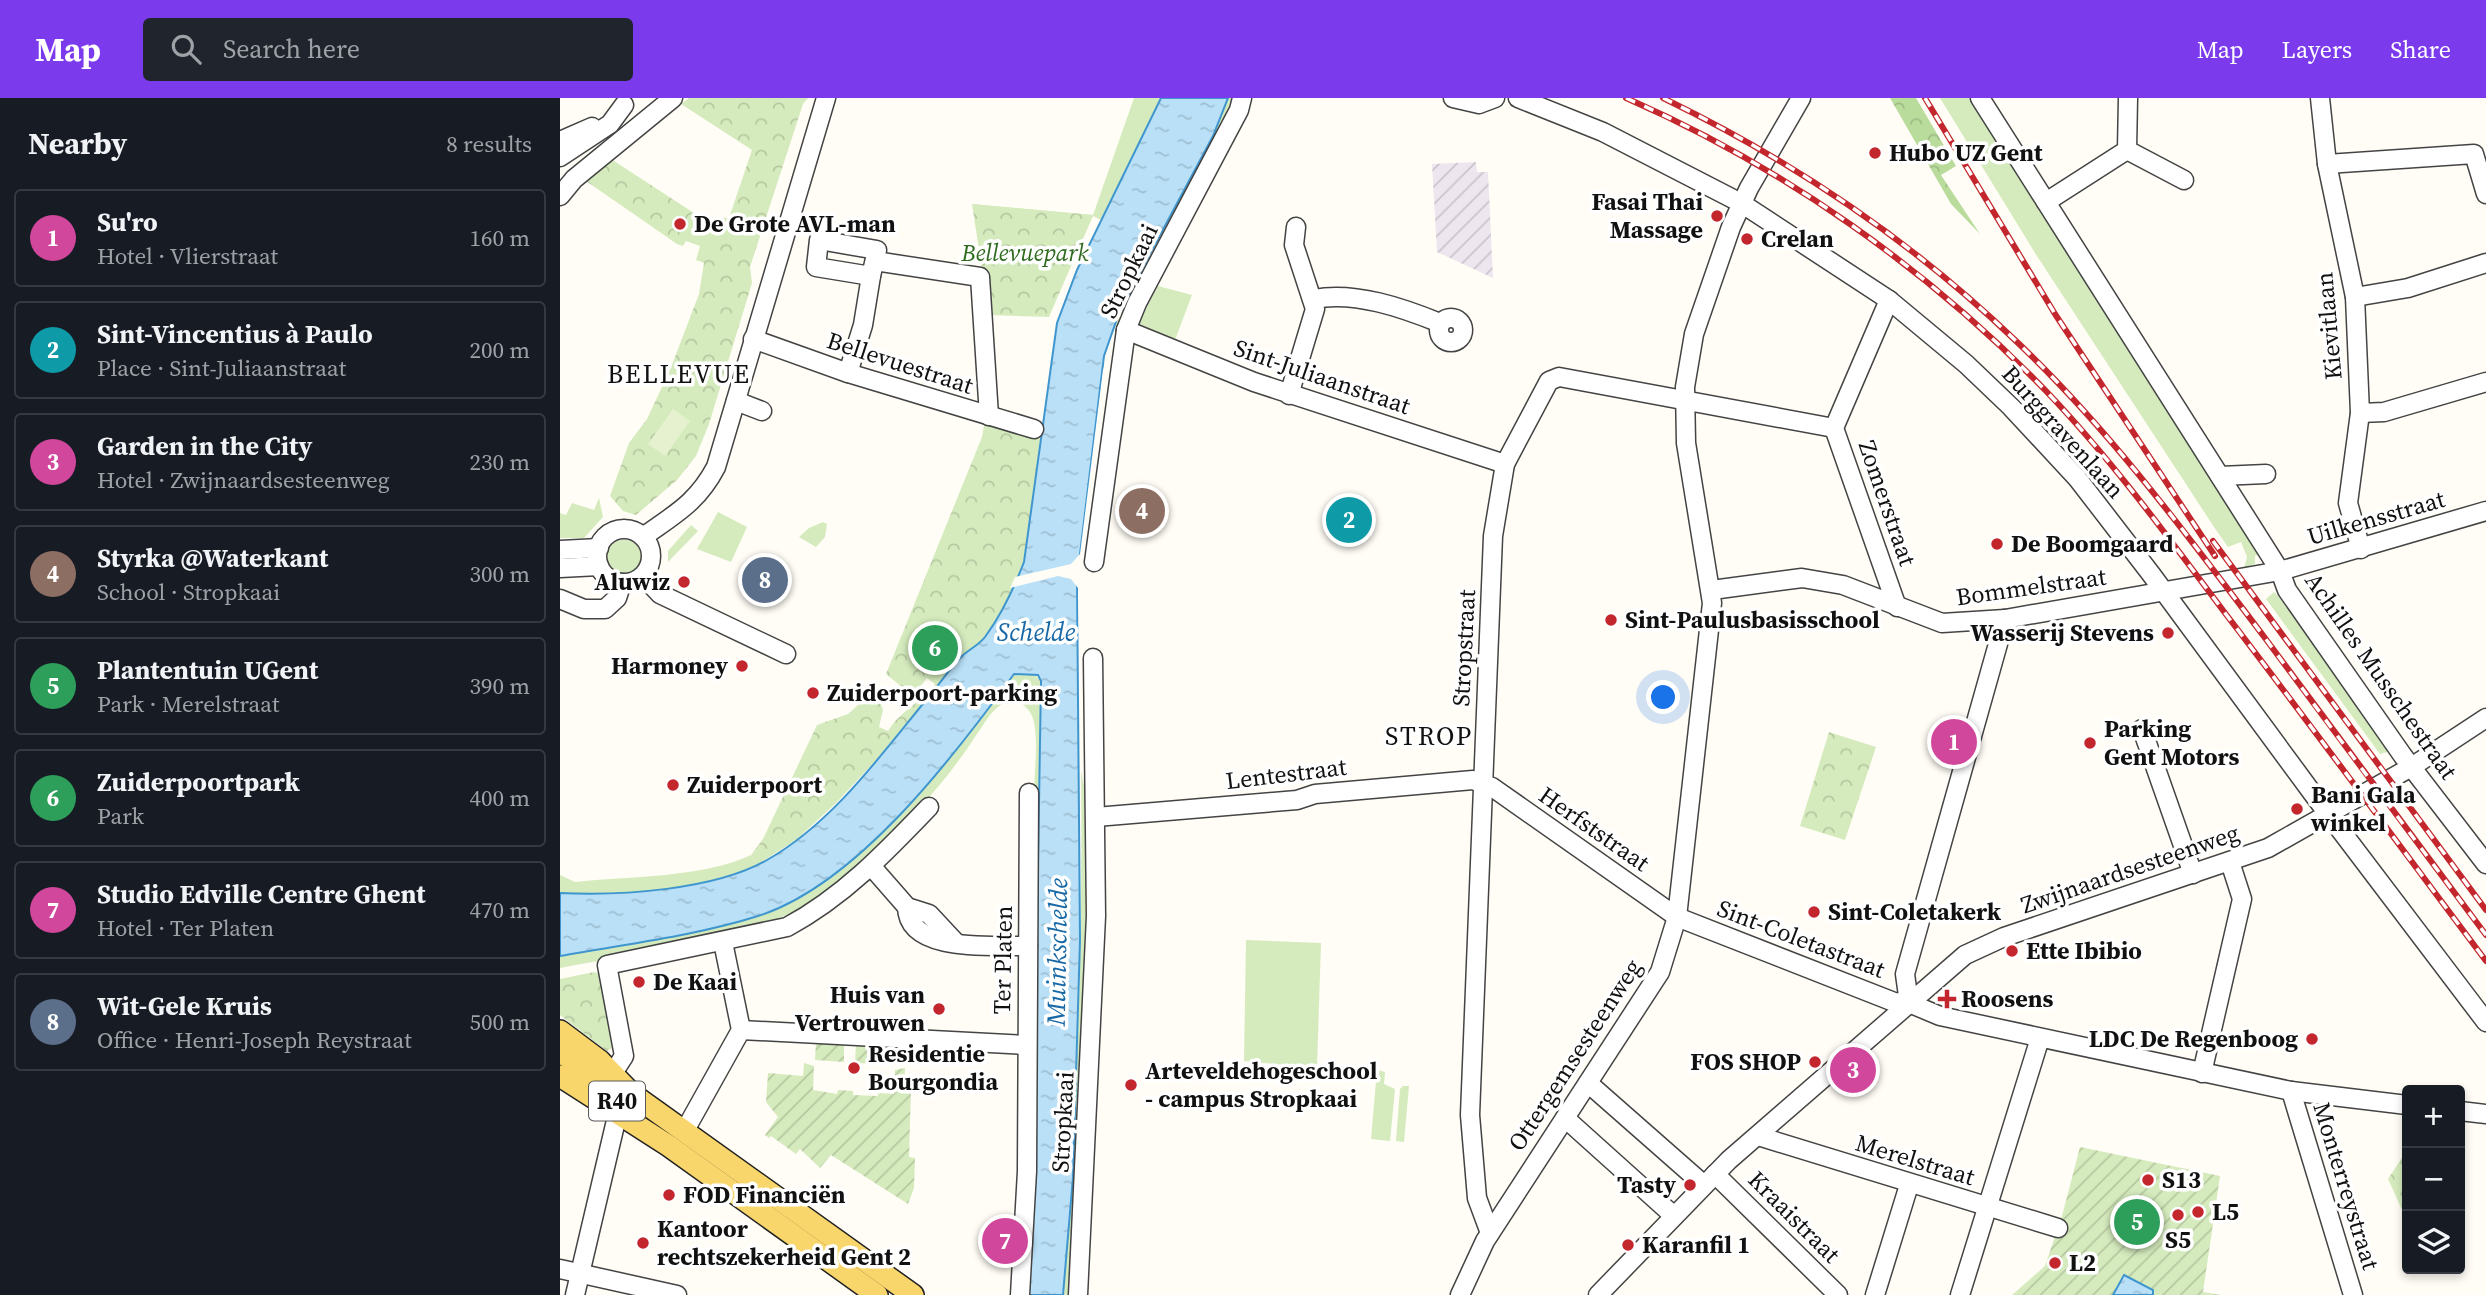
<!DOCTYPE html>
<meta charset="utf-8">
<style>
:root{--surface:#171b24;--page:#20242c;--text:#f1f3f6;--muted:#9ea1a6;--line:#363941;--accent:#7c3aed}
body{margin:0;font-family:"Source Serif 4",serif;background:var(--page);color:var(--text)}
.controls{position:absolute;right:21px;bottom:21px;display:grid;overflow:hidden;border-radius:7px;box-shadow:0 4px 10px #0003}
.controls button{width:63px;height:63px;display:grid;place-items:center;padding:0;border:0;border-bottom:2px solid var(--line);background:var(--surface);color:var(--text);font:35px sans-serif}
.you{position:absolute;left:1104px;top:600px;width:24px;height:24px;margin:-18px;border:5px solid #fff;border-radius:50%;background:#1a73e8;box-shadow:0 0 0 10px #1a73e833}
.badge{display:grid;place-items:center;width:46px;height:46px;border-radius:50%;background:var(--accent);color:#fff;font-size:23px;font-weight:700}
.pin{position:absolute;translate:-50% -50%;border:4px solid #fff;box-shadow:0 2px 7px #0006}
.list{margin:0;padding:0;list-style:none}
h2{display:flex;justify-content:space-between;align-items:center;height:91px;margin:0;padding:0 28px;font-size:30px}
h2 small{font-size:23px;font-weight:400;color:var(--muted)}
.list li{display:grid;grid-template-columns:46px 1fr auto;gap:21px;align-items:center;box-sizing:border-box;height:98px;margin:0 14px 14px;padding:0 14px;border:2px solid var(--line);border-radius:7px}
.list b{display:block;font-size:26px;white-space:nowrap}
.list p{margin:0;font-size:23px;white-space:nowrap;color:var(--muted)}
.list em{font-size:23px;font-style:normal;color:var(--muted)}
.icon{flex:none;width:38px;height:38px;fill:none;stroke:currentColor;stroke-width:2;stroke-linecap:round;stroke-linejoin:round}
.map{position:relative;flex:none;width:1926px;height:1197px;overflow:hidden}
header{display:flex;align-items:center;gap:42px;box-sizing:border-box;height:98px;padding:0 35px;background:var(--accent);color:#fff}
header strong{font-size:33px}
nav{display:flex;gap:38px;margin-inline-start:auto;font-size:24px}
.search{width:490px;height:63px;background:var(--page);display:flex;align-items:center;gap:18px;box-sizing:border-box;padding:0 24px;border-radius:7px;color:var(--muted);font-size:26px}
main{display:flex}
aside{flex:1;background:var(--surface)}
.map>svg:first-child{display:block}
.industrial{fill:url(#industrial-furrows)}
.grass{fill:#d5ebbd}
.forest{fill:url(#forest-crowns)}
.park{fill:url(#park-crowns)}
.garden{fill:url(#garden-furrows)}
.pitch{fill:#e6f2cf}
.water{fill:url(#water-ripples);stroke:#3f96cf;stroke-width:2}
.pier{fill:#fffdf5}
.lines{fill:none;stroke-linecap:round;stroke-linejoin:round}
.minor-casing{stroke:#444;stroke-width:21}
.major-casing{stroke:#222;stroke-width:24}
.minor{stroke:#fff;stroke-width:18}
.major{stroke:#f9d66b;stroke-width:21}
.rail-casing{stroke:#c4262e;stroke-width:6}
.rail{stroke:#fff;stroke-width:3.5;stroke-dasharray:10;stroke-linecap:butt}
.poi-dot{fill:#c4262e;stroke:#fff;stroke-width:2.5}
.labels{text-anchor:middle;stroke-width:7;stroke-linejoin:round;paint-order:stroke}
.shield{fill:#fff;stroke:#585858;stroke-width:2}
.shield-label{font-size:23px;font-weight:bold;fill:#111}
.poi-label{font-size:24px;font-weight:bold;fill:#111;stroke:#fff;text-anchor:start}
.park-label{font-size:24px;font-style:italic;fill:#2f6b1f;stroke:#fff}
.street-label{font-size:24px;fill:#111;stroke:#fff}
.neighbourhood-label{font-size:26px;letter-spacing:2px;fill:#111;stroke:#fff}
.water-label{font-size:26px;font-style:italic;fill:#1768a6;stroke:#fff}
</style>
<header>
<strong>Map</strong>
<div class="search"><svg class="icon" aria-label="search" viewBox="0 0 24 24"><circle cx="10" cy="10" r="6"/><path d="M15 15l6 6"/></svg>Search here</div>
<nav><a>Map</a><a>Layers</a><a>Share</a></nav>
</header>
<main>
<aside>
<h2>Nearby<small>8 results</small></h2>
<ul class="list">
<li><span class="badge" style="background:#d1479c">1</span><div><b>Su'ro</b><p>Hotel · Vlierstraat</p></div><em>160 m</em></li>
<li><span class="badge" style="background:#0f9aa8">2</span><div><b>Sint-Vincentius à Paulo</b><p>Place · Sint-Juliaanstraat</p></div><em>200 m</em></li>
<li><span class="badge" style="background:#d1479c">3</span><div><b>Garden in the City</b><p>Hotel · Zwijnaardsesteenweg</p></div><em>230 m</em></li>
<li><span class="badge" style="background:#8d6e63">4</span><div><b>Styrka @Waterkant</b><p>School · Stropkaai</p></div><em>300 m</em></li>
<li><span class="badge" style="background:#2e9e5b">5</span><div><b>Plantentuin UGent</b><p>Park · Merelstraat</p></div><em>390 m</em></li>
<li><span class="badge" style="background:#2e9e5b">6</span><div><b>Zuiderpoortpark</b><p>Park</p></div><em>400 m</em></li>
<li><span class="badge" style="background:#d1479c">7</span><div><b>Studio Edville Centre Ghent</b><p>Hotel · Ter Platen</p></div><em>470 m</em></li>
<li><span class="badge" style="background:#5c6f8a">8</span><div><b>Wit-Gele Kruis</b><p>Office · Henri-Joseph Reystraat</p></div><em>500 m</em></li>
</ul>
</aside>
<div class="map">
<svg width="1926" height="1197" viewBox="0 0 1926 1197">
<defs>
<pattern id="industrial-furrows" width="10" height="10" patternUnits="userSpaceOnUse" patternTransform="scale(1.75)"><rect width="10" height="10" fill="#eee6ef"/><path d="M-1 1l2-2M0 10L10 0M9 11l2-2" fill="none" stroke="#cbc4cc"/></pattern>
<pattern id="forest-crowns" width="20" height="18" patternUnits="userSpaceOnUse" patternTransform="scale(1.75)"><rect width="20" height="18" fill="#b9dc9c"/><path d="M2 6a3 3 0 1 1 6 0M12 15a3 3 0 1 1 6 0" fill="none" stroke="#9ebc85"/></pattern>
<pattern id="park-crowns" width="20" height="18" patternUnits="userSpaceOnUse" patternTransform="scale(1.75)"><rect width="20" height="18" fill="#d5ebbd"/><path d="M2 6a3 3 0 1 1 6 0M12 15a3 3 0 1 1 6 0" fill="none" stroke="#b6c8a1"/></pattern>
<pattern id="garden-furrows" width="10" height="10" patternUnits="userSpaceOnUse" patternTransform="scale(1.75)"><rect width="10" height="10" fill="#d5ebbd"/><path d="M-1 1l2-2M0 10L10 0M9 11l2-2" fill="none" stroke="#b6c8a1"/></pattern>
<pattern id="water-ripples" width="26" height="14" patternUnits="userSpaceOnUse" patternTransform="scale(1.75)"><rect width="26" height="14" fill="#b9e0f7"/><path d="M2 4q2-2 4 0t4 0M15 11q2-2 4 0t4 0" fill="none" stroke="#9ebfd3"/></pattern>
</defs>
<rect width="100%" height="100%" fill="#fffdf5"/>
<polygon class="industrial" points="916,64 917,74 928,74 933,180 877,154 872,66"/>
<g class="grass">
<polygon points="574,0 601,0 541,122 533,118 497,199 412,106 533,117"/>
<polygon points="668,0 673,0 671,10 562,220 550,236 653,38"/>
<polygon points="1380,0 1417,0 1704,453 1695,458 1695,466 1684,470 1687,459 1681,444 1668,449 1656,432 1475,155"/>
<polygon points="598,188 632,197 615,242 578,226"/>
<polygon points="39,400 43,419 24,440 0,440 0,415 6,417 12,405 34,412"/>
<polygon points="158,414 187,429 171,464 137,451"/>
<polygon points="263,424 267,426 265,439 256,449 239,439 249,430"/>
<polygon points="131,427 138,433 108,464 108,453"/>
<circle cx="64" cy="460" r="18"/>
<polygon points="1714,494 1719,499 1828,654 1820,656 1706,501"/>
<path d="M454,575H473L481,583L479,695H474C474,676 480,632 471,616C466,606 456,601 445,605C432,610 425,625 417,636C387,683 350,722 310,761C227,843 109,849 0,870V858L159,828L244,798L299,755L356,699Z"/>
<path d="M521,673L527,702L530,778L509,1197H503C517,1023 523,848 521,673Z"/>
<path d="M191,757L197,767C140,792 62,798 0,795V777L15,784C69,778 143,780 191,757Z"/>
<polygon points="686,842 761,845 757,970 684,963"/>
<polygon points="817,972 825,974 824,986 835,991 830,1043 811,1041"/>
<polygon points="843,988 849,988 844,1044 836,1043 840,991"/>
</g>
<polygon class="forest" points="1330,0 1356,0 1396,68 1381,77 1420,136 1391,106"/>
<g class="park">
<polygon points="129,0 248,0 243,6 190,169 192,185 149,326 136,358 117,382 76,417 63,413 50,398 69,345 87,321 110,272 139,196 144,165 136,162 140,148 126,143 123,148 117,146 26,83 51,61 140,119 169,120 192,52 121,6"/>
<polygon points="412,106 533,117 489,219 429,217"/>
<path d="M425,322L481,336L464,464L453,493L424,541L402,558L316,662L277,704L237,741L197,767L191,757L203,741L257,627L288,616L316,591L323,612L319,629L328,633C340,613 361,605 375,586L367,580L357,593L348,594L326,576L422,339Z"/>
<polygon points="1269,634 1316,649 1285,742 1240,728"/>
<polygon points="34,874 40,876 54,949 47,953 0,917 0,881"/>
<polygon points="1847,1052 1847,1123 1828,1081"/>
</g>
<g class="garden">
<polygon points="256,945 284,946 284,964 255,962"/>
<polygon points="296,946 335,949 335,967 295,965"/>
<polygon points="244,965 254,968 253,992 277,996 278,992 293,993 293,997 318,998 318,995 334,996 335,972 345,970 344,991 351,992 349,1059 355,1060 354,1090 348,1106 271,1057 260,1070 240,1051 236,1056 211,1038 209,1040 205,1037 218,1019 206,1004 208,975 243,978"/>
<polygon points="1520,1049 1660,1078 1643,1194 1661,1197 1452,1197 1485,1168 1502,1118"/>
</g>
<polygon class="pitch" points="113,311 130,323 105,358 88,346"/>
<g class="water">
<path d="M601,0H668L653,38L560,212L544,258L517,481L520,842L513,1079L503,1197H468L472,1134L481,583L478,577L454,576C395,657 297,787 198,818C135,838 65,846 0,858V795C60,798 155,792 207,762C274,724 323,654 371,596C381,584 390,570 401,559C408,552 419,547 425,539C442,516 454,490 464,464L497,225L517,172Z"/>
<polygon points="1564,1177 1593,1192 1593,1197 1553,1197"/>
</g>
<polygon class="pier" points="547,263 521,481 524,668 521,656 518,490 511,481 498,478 450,490 455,479 511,466 520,456 543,272"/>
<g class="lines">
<g class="minor-casing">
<g id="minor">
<polyline points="893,0 919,6 935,0"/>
<polyline points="958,0 1043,34 1181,105 1329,202 1406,266 1451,309 1517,380 1591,476 1753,696 1926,924"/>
<polyline points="1420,0 1720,473 1727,492 1843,658 1926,766"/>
<polyline points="1760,0 1767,66 1795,199 1800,315 1788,405 1801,451"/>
<polyline points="0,43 32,29"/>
<polyline points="1567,52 1624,82"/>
<polyline points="0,59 50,26 64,7"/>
<polyline points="1767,66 1914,56 1926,96"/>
<polyline points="0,98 14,81 113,0"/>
<polyline points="1486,104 1567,52 1568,0"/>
<polygon points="259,142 317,152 311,178 256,169"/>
<polyline points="315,163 420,179 429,318"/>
<polyline points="1795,199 1848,190 1926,165"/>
<path d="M754,201C795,193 843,210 880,225"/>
<polyline points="1329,202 1274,330 1337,509"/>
<circle cx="891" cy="232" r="12"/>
<polyline points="566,232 694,284 945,366"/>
<polyline points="193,241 288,275 474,331"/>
<polyline points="288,275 303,227 311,178"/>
<polyline points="729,297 755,211 734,147 736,129"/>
<polyline points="176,303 202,313"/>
<polyline points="1800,315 1824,314 1926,284"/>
<polyline points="1660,378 1706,376"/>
<circle cx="64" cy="458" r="27"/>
<path d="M83,439C115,416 137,405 156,369L266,0"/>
<polyline points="0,452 39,450"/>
<polyline points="534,464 566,232 577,205 679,12 682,0"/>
<polyline points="0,470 39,468"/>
<polyline points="83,478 100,496 226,556"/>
<polyline points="1152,492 1242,480 1283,487 1382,525 1445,521 1720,473 1926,413"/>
<polyline points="0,501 24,511 45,511 57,500 62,485"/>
<polyline points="1582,631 1633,776"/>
<polyline points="536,719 737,702 755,696 913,682 932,689 1117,819 1334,904 1349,905 1380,918 1731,993 1847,1007"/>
<polyline points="312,769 347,809 369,816 396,845"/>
<path d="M347,809C348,856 435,847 468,848"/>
<polyline points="1349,905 1345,876 1445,521"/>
<polyline points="181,932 466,947"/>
<path d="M53,975L64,958L47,867L227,829C283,799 326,754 369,709"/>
<polyline points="1642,975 1682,801 1670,764"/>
<polyline points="1028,985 1144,1087"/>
<polyline points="1731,993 1793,1197"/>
<polyline points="1900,1013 1926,1016"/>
<polyline points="1005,1020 1114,1118"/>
<polyline points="124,1034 181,932 163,844"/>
<polyline points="1198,1038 1498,1130"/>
<polyline points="1155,1076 1278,1197"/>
<polyline points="930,1135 917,1100 910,1017 933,438 945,366 989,283 999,279 1274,330"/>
<polyline points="0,1171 117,1197"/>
<polyline points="15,1197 58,1014"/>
<polyline points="460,1197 467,1073 469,695"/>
<polyline points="518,1197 536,818 533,560"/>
<polyline points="900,1197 925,1143 1100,874 1117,819 1152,505 1126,345 1125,289 1134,236 1171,129 1189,90 1241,0"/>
<polyline points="1038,1197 1169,1062 1405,857 1444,839 1708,750 1853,668 1926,620"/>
<polyline points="1315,1197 1349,1087"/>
<polyline points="1400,1197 1480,940"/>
</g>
</g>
<g class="major-casing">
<g id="major">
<polyline points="0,933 40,963 72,996 353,1197"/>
<polyline points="0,954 45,983"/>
<polyline points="0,978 109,1048 317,1197"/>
</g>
</g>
<use href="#minor" class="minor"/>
<use href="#major" class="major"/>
<g class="rail-casing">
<g id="rail">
<path d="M1066,0C1222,68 1368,171 1486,293C1552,362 1608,439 1665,515C1753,630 1839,747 1926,863"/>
<path d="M1103,0C1233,63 1352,143 1456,243C1550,332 1627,437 1705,540C1778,639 1852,738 1926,837"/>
<polyline points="1365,0 1495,216 1655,458"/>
<polyline points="1653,443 1926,812"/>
</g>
</g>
<use href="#rail" class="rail"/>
</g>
<g class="poi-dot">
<circle cx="1315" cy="55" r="7"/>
<circle cx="1157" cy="118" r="7"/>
<circle cx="120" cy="126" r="7"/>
<circle cx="1187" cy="141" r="7"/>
<circle cx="1437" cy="446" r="7"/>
<circle cx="124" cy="484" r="7"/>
<circle cx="1051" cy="522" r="7"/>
<circle cx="1608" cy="535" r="7"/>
<circle cx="182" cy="568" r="7"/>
<circle cx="253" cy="595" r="7"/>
<circle cx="1530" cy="645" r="7"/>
<circle cx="113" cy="687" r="7"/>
<circle cx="1737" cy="711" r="7"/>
<circle cx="1254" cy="814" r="7"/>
<circle cx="1452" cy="853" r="7"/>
<circle cx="79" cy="884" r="7"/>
<path d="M1383.5 890.5h7v7h7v7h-7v7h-7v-7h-7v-7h7z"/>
<circle cx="379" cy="911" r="7"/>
<circle cx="1752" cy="941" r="7"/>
<circle cx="1255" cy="964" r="7"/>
<circle cx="294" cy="970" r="7"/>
<circle cx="571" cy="987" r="7"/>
<circle cx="1588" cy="1082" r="7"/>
<circle cx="1130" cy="1087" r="7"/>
<circle cx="109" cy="1097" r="7"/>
<circle cx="1638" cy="1114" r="7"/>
<circle cx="1618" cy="1117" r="7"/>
<circle cx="83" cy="1145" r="7"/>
<circle cx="1068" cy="1147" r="7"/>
<circle cx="1495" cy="1165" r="7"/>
</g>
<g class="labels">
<rect class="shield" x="29" y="983.5" width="56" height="39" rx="5"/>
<g class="shield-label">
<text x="57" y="1011">R40</text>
</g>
<g class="poi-label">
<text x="1329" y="63">Hubo UZ Gent</text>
<text x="1143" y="112" text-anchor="end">Fasai Thai<tspan x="1143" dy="28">Massage</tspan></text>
<text x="134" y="134">De Grote AVL-man</text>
<text x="1201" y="149">Crelan</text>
<text x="1451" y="454">De Boomgaard</text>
<text x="110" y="492" text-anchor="end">Aluwiz</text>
<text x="1065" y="530">Sint-Paulusbasisschool</text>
<text x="1594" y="543" text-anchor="end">Wasserij Stevens</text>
<text x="168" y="576" text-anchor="end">Harmoney</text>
<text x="267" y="603">Zuiderpoort-parking</text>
<text x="1544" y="639">Parking<tspan x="1544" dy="28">Gent Motors</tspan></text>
<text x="127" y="695">Zuiderpoort</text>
<text x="1751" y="705">Bani Gala<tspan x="1751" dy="28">winkel</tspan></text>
<text x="1268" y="822">Sint-Coletakerk</text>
<text x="1466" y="861">Ette Ibibio</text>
<text x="93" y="892">De Kaai</text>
<text x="365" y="905" text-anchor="end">Huis van<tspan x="365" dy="28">Vertrouwen</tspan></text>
<text x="1401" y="909">Roosens</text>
<text x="1738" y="949" text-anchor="end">LDC De Regenboog</text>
<text x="308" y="964">Residentie<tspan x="308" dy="28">Bourgondia</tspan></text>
<text x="1241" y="972" text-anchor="end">FOS SHOP</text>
<text x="585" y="981">Arteveldehogeschool<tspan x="585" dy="28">- campus Stropkaai</tspan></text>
<text x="1602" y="1090">S13</text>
<text x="1116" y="1095" text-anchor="end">Tasty</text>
<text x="123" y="1105">FOD Financiën</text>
<text x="1652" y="1122">L5</text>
<text x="97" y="1139">Kantoor<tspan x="97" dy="28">rechtszekerheid Gent 2</tspan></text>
<text x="1618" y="1150" text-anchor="middle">S5</text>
<text x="1082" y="1155">Karanfil 1</text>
<text x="1509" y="1173">L2</text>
</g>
<g class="park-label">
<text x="465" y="163">Bellevuepark</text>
</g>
<g class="street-label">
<text transform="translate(569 173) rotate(-64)" y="8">Stropkaai</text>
<text transform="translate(1769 228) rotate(-95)" y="8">Kievitlaan</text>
<text transform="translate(340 265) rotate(18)" y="8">Bellevuestraat</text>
<text transform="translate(762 279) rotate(19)" y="8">Sint-Juliaanstraat</text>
<text transform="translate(1503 334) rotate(48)" y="8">Burggravenlaan</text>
<text transform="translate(1327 405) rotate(71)" y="8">Zomerstraat</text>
<text transform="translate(1816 420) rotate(-16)" y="8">Uilkensstraat</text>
<text transform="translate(1471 489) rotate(-8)" y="8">Bommelstraat</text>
<text transform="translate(904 550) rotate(-87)" y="8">Stropstraat</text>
<text transform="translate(1821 578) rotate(55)" y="8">Achilles Musschestraat</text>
<text transform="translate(726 676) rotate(-7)" y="8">Lentestraat</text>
<text transform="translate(1034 731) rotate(35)" y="8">Herfststraat</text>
<text transform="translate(1570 771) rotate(-19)" y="8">Zwijnaardsesteenweg</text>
<text transform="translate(1241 841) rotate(21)" y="8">Sint-Coletastraat</text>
<text transform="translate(443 862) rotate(-89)" y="8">Ter Platen</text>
<text transform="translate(1015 957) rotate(-57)" y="8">Ottergemsesteenweg</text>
<text transform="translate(503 1024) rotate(-87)" y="8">Stropkaai</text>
<text transform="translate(1355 1062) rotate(17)" y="8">Merelstraat</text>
<text transform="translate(1786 1088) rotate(73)" y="8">Monterreystraat</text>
<text transform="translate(1234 1119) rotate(45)" y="8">Kraaistraat</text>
</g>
<g class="neighbourhood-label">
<text x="119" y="285">BELLEVUE</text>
<text x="869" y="647">STROP</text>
</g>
<g class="water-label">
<text x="476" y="543">Schelde</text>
<text transform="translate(497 854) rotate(-89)" y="9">Muinkschelde</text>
</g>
</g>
</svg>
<div class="controls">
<button>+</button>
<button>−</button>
<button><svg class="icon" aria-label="layers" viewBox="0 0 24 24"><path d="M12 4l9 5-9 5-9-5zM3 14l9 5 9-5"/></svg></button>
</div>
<div class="you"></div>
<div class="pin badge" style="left:1394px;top:644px;background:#d1479c">1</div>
<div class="pin badge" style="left:789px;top:422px;background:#0f9aa8">2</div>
<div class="pin badge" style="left:1293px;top:972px;background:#d1479c">3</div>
<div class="pin badge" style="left:582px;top:413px;background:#8d6e63">4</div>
<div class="pin badge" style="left:1577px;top:1124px;background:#2e9e5b">5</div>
<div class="pin badge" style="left:375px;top:550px;background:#2e9e5b">6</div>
<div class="pin badge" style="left:445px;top:1143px;background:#d1479c">7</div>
<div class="pin badge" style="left:205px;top:482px;background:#5c6f8a">8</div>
</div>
</main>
